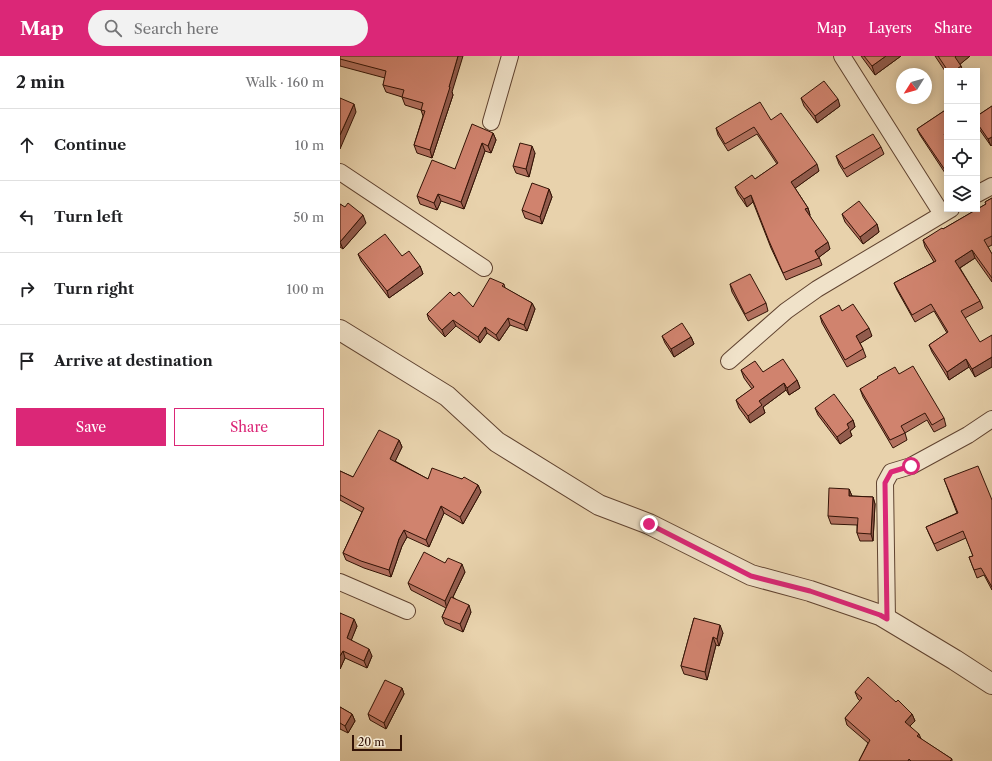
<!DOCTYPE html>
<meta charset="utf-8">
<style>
:root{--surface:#fff;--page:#f2f2f2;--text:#202124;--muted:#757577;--line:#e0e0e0;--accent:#db2777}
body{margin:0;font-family:"Libre Caslon Text",serif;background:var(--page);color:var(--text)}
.controls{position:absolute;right:12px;top:12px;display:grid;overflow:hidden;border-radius:0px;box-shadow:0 2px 10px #0003}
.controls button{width:36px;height:36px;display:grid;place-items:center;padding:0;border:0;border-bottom:1px solid var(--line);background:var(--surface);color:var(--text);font:20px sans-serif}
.compass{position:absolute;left:556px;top:12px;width:36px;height:36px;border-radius:50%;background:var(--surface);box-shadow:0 2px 10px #0003;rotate:233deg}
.scale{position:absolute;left:12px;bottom:10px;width:50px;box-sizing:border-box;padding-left:4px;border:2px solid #331306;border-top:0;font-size:11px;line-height:14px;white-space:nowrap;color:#331306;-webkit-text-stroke:3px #f0e2c9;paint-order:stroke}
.stop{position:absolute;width:12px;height:12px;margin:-9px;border:3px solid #db2777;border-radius:50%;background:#fff}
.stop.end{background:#db2777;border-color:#fff;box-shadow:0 1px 4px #0008}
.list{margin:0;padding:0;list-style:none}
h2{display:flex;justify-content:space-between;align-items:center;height:52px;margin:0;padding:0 16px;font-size:17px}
h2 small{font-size:13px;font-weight:400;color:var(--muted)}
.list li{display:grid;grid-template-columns:26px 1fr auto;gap:12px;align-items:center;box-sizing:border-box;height:72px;padding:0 16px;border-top:1px solid var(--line)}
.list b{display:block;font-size:15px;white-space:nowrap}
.list em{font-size:13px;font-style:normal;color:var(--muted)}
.actions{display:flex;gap:8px;padding:12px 16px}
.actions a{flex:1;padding:9px 0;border:1px solid var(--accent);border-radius:0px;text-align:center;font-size:14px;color:var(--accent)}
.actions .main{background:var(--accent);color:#fff}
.icon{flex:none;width:22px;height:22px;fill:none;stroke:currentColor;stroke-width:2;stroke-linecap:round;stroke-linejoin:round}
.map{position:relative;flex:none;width:652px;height:705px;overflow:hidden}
header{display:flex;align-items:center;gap:24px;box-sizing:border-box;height:56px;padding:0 20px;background:var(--accent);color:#fff}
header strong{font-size:19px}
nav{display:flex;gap:22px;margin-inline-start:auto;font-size:14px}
.search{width:280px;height:36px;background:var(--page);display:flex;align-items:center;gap:10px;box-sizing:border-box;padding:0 14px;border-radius:22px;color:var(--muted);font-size:15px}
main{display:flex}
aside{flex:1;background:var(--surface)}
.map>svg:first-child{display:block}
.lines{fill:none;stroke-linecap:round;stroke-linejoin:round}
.minor-casing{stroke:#604330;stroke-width:18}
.tertiary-casing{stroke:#604330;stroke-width:22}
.minor{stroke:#f0e2c9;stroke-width:16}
.tertiary{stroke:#f0e2c9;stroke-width:20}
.wall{fill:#b3715f;stroke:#331306}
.shaded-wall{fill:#925c4d;stroke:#331306}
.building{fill:#d0836e;stroke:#331306}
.route{stroke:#db2777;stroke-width:5}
</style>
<header>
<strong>Map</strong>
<div class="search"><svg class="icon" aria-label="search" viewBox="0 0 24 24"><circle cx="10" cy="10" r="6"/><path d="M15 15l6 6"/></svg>Search here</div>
<nav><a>Map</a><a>Layers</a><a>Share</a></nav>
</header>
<main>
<aside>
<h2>2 min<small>Walk · 160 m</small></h2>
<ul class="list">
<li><svg class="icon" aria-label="ahead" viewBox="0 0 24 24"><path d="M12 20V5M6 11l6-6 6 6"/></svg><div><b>Continue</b></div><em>10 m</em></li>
<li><svg class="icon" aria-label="left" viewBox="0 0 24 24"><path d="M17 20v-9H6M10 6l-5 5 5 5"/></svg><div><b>Turn left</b></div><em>50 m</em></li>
<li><svg class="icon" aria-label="right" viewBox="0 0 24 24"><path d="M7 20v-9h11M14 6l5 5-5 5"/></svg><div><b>Turn right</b></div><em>100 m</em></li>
<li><svg class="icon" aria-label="arrive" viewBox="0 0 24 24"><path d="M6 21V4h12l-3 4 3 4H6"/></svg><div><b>Arrive at destination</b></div></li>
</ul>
<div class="actions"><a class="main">Save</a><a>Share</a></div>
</aside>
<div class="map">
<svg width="652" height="705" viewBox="0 0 652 705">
<rect width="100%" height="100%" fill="#e8d2ac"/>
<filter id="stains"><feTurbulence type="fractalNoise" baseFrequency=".005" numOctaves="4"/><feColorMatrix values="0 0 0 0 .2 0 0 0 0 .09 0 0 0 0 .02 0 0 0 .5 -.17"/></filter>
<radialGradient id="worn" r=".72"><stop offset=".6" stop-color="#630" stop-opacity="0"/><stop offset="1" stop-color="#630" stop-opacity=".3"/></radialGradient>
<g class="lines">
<g class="minor-casing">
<g id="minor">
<polyline points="502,0 602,158"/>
<polyline points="151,66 170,0"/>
<polyline points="0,116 144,212"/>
<polyline points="637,138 652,130"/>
<polyline points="389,305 446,255 477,233 611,153"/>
<polyline points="0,526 67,555"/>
<polyline points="547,563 545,427 551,416 571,410 628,379 652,363"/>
</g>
</g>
<g class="tertiary-casing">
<polyline id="tertiary" points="0,274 107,340 157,386 259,449 309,468 411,519 470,535 540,559 615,604 652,628"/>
</g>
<use href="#minor" class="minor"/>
<use href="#tertiary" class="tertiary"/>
</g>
<g class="wall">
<polygon points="0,0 112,36 113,39 92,102 77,97 74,89 83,60 81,54 65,49 62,41 46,36 43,29 45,22 0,10"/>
<polygon points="521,0 561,0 535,19"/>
<polygon points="595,0 630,0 620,8 623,15 607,15 607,18"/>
<polygon points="461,42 500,50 477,67 464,50"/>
<polygon points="652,50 651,90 637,70 637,60"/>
<polygon points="607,53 607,120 580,79 577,73"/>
<polygon points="431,64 479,115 455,132 468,152 470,159 470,160 490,193 479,201 482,209 446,224 431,192 413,146 407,151 398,138 395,131 415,123 437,108 417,78 388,95 378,79 376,72"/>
<polygon points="153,77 156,84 151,97 145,95 124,153 101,145 97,154 80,148 77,140 115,113"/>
<polygon points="541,91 544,98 507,121 499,108 496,100"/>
<polygon points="195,97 189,121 176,117 173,110"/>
<polygon points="209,133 212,141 202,168 185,162 182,154"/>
<polygon points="652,142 652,189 648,191 652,198 652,226 635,202 620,212 640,245 643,252 625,262 635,321 629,311 609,324 592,296 589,289 607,277 594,255 575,266 557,234 554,227 594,206 585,191 583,184 603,173 646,148 645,146"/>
<polygon points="0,148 26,167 3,193 0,191"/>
<polygon points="502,158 537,168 539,176 523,188 505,166"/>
<polygon points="18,198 62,200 80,210 83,218 49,242 21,205"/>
<polygon points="164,228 165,232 192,247 195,253 187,275 170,269 159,285 147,277 140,287 116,270 105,281 89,264 87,258 114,240 133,251"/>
<polygon points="390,228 426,247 428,255 408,265 392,236"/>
<polygon points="502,255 532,280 520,287 523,293 526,301 507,311 482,267 480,260"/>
<polygon points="322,280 351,281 354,288 334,301 325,287"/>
<polygon points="401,314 423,316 457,324 460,332 449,339 446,334 423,351 425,357 410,367 399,352 396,344 412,333 404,322"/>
<polygon points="559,318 604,362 606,370 594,376 587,364 565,377 567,384 553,392 523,341 520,333"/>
<polygon points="475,352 513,364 515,371 510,375 512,380 500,388 478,359"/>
<polygon points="59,384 62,391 55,405 88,423 122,423 138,429 141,436 123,468 104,457 89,491 67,481 62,490 51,521 24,512 6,504 3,497 22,456 0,444 0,415 13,421"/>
<polygon points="604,423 652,444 652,534 644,519 637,522 629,501 633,500 626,482 597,495 589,478 586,471 617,457"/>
<polygon points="509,433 512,440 533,441 535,448 533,485 520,485 517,477 517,469 491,468 488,460"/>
<polygon points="105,507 125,516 113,541 131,556 123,576 105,568 102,561 106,552 71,534 68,527"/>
<polygon points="0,557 17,570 11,584 32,600 27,612 5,602 0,613"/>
<polygon points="354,562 383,577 379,590 376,589 367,624 344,618 341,610"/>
<polygon points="62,632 64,638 46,673 30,664 28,658"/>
<polygon points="515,636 556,646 572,658 575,665 570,670 581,683 612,703 612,705 519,705 528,687 507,669 505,662 520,645 518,643"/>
<polygon points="0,651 12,658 15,665 8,677 0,673"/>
</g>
<g class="shaded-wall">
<polygon points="118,0 123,0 112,36 113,39 92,102 90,94"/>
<polygon points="546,0 561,0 535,19 532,10"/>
<polygon points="616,0 630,0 618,10 615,1"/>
<polygon points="621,10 623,15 614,15"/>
<polygon points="498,43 500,50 477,67 475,60"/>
<polygon points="14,48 16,56 0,93 0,79"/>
<polygon points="607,76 607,84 604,78"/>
<polygon points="153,77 156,84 151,97 148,90"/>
<polygon points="652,81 652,89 651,90 648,83"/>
<polygon points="142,87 145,95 124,153 121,146"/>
<polygon points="192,90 195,97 189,121 186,113"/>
<polygon points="477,108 479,115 454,133 451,126"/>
<polygon points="607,112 607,120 605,114"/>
<polygon points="209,133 212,141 202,168 200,161"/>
<polygon points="98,138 101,145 97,154 94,147"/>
<polygon points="411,139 413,146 407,151 404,143"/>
<polygon points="468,152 470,159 468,161 465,153"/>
<polygon points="23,159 26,167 3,193 0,186"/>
<polygon points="537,168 539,176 523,188 520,181"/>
<polygon points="488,186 490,193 478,202 475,195"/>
<polygon points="632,194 635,202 618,213 615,205"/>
<polygon points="80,210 83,218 49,242 47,235"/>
<polygon points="192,247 195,253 187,275 184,269"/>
<polygon points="168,262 170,269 159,285 156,279"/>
<polygon points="113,264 116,270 105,281 102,274"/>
<polygon points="145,271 147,277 140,287 138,281"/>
<polygon points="529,272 532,280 519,288 516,280"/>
<polygon points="351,281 354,288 334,301 331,293"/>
<polygon points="652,301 652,311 635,321 632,313"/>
<polygon points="626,303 629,311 609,324 607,316"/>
<polygon points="457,324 460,332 449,339 447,332"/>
<polygon points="444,327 446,334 423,351 425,357 410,367 408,360 419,345"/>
<polygon points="513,364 515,371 510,375 512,380 500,388 497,381 507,368"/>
<polygon points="59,384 62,391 53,410 50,403"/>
<polygon points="138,429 141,436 123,468 120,461"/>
<polygon points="509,433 512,440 509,440"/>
<polygon points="533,441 535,448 533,485 531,478"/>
<polygon points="101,450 104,457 89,491 86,484"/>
<polygon points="64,474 67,481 62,490 51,521 49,514 59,483"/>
<polygon points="122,508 125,516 107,553 105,545"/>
<polygon points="129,549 131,556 123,576 120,568"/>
<polygon points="14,563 17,570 9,590 7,582"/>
<polygon points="380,569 383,577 379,590 377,583"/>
<polygon points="373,581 376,589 367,624 365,616"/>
<polygon points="29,593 32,600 27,612 24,605"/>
<polygon points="3,595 5,602 0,613 0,600"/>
<polygon points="62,632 64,638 46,673 44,667"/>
<polygon points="12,658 15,665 8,677 5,670"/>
<polygon points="572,658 575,665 567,673 565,666"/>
<polygon points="579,678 582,685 577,680"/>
</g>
<g class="building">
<polygon points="0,0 118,0 109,31 110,31 90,94 74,89 85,55 81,54 83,47 62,41 64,34 43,29 46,15 0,3"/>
<polygon points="524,0 546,0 532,10"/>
<polygon points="598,0 616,0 615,1 621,10 614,15 608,15"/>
<polygon points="484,25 498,43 475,60 461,42"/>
<polygon points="0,42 14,48 0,79"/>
<polygon points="420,46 431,64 441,57 477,108 451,126 468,152 465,153 488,186 475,195 479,202 443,217 429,185 411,139 404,143 395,131 412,119 415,123 438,107 414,71 385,88 376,72"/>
<polygon points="652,50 652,81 648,83 637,67 637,60"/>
<polygon points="607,53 607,76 604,78 607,83 607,112 605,114 577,73"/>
<polygon points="132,68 153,77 148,90 142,87 121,146 98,138 94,147 77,140 92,104 115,113"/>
<polygon points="533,78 541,91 504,113 496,100"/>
<polygon points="180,87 192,90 186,113 173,110"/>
<polygon points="192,127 209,133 200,161 182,154"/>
<polygon points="652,142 652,180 644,184 652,198 652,222 632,194 615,205 640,245 621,255 640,286 652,279 652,301 632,313 626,303 607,316 589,289 608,276 591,248 572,259 554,227 596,205 583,184 602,172 603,173 646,148 645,146"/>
<polygon points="519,145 537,168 520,181 502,158"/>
<polygon points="8,147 23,159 0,186 0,148 5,151"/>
<polygon points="45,178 62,200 69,195 80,210 47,235 18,198"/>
<polygon points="410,218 426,247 405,258 390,228"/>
<polygon points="150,222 164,228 162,230 192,247 184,269 168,262 156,279 145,271 138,281 113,264 102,274 87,258 110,236 114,240 119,236 133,251"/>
<polygon points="513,248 529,272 516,280 523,293 505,304 480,260 499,249 502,255"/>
<polygon points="342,267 351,281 331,293 322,280"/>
<polygon points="443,303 457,324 447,332 444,327 419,345 422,349 408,360 396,344 414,331 401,314 415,305 423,316"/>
<polygon points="573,310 604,362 592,369 585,357 561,370 565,377 550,384 520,333 538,322 537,321 555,311 559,318"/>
<polygon points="494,338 513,364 507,368 509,372 497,381 475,352"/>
<polygon points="39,374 59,384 50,403 88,423 92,412 122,423 124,421 138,429 120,461 101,450 86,484 64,474 59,483 49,514 21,505 3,497 24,452 0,439 0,415 13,421"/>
<polygon points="638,410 652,444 652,531 641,512 634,514 629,501 633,500 623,475 594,488 586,471 618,457 604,423"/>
<polygon points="489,432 509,433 509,440 533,441 531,478 517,477 518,462 488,460"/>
<polygon points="84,496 105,507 108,502 122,508 105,545 68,527"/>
<polygon points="111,541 129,549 120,568 102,561"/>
<polygon points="0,557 14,563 7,582 29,593 24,605 3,595 0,600"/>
<polygon points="354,562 380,569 377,583 373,581 365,616 341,610"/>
<polygon points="528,621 556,646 558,644 572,658 565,666 579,678 577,680 612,703 610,705 571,705 569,703 568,705 519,705 530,684 505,662 522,642 515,636"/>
<polygon points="45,624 62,632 44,667 28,658"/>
<polygon points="0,651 12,658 5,670 0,667"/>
</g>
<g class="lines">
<polyline class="route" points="309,468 411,520 470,535 540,559 547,563 545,427 551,416 571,410"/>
</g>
<rect width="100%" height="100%" filter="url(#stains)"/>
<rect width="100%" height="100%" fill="url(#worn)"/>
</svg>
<div class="controls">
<button>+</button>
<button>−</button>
<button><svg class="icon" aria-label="locate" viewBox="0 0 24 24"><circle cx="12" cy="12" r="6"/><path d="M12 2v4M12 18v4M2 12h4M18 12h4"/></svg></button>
<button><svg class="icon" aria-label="layers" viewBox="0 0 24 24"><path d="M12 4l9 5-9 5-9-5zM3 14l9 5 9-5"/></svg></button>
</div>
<svg class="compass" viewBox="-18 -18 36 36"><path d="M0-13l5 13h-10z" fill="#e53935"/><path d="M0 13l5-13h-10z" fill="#757577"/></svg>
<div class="scale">20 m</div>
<div class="stop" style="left:571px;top:410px"></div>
<div class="stop end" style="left:309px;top:468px"></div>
</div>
</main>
